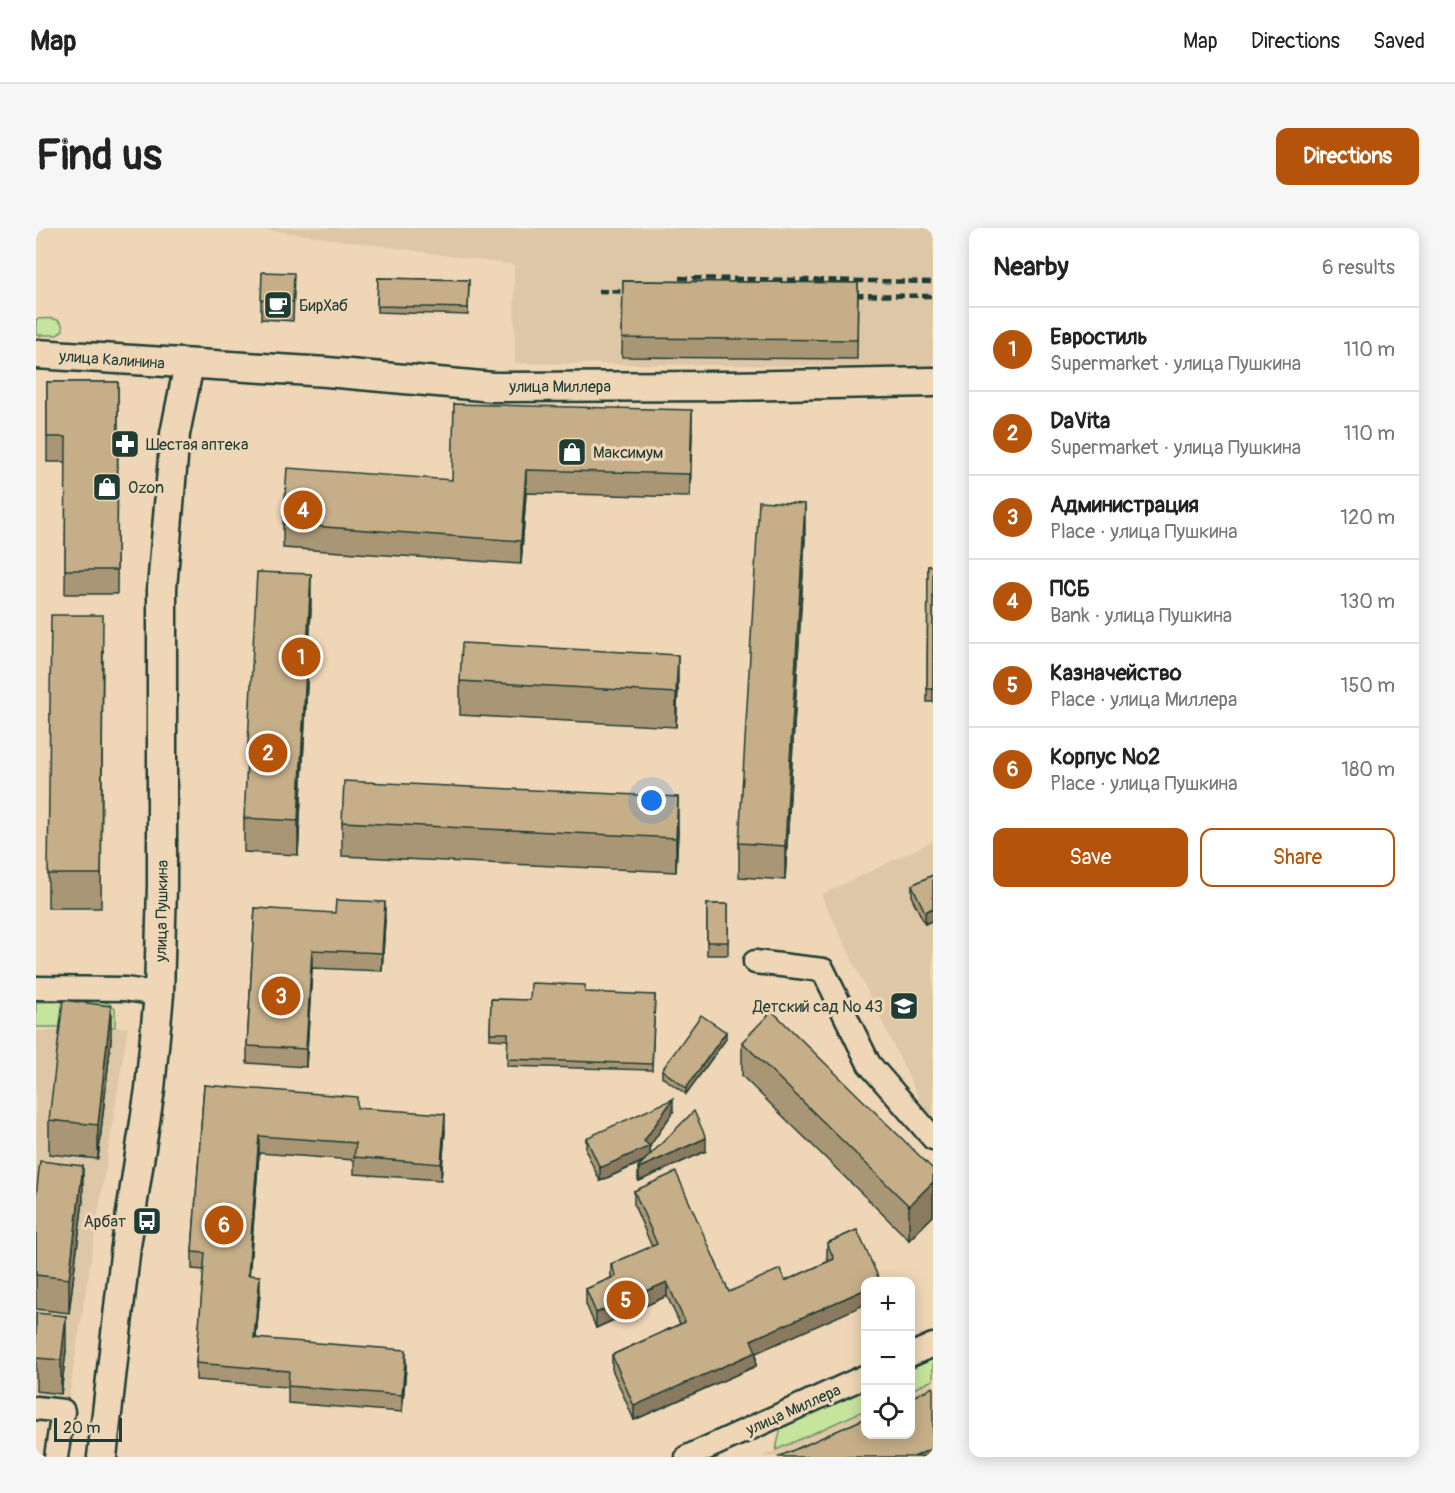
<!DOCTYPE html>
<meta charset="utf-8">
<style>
:root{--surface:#fff;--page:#f6f6f6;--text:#222;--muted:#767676;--line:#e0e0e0;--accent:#b45309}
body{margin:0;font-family:Pangolin,sans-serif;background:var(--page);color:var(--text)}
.controls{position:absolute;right:18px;bottom:18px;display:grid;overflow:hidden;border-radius:12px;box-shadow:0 3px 15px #0003}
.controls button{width:54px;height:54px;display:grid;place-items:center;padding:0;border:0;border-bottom:2px solid var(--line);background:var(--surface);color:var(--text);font:30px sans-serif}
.scale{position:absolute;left:18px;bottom:15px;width:68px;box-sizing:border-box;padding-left:6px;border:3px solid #1f3d34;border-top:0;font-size:16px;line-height:21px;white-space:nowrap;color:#1f3d34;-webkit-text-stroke:4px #eed6b6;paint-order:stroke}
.you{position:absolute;left:616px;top:573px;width:21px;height:21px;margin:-15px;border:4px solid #fff;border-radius:50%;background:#1a73e8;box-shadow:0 0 0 9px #1a73e833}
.badge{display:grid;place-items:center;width:39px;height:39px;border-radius:50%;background:var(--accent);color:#fff;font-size:20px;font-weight:700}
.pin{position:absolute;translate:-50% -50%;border:3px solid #fff;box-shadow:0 2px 6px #0006}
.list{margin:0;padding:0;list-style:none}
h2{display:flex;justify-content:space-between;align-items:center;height:78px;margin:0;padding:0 24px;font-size:26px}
h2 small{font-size:20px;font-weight:400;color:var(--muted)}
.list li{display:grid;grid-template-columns:39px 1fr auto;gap:18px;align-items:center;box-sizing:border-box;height:84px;padding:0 24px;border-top:2px solid var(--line)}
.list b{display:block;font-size:22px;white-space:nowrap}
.list p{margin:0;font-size:20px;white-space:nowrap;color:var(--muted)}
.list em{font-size:20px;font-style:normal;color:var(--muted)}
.actions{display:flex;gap:12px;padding:18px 24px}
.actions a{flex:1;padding:14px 0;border:2px solid var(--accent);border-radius:12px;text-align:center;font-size:21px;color:var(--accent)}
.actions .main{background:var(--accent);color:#fff}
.icon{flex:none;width:33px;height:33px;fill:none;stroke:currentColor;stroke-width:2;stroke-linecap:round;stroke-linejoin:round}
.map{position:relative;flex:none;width:897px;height:1229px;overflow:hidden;border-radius:12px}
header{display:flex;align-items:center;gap:36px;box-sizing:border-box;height:84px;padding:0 30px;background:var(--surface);border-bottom:2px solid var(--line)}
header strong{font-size:28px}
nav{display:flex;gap:33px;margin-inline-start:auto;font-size:21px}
.intro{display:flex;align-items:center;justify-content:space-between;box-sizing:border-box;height:144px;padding:0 36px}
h1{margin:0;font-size:42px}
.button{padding:15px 27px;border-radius:12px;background:var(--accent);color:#fff;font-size:21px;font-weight:700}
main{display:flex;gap:36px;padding:0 36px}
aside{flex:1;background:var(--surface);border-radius:12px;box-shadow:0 3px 15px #0003}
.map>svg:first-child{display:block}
.built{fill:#dec7a6}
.green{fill:#c6e49c;stroke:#729068;stroke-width:1.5}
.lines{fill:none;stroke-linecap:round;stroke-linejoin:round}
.minor-casing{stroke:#1f3d34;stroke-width:27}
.major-casing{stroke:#1f3d34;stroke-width:33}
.minor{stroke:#eed6b6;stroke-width:22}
.major{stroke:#eed6b6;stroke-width:28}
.rail{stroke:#1f3d34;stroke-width:4.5;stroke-dasharray:9 4.5;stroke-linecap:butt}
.wall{fill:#a99675;stroke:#1f3d34;stroke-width:1.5}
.shaded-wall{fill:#8a7a5f;stroke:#1f3d34;stroke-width:1.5}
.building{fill:#c5ae88;stroke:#1f3d34;stroke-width:1.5}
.labels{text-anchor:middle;stroke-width:6;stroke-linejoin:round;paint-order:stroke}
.poi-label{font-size:16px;fill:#1f3d34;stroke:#eed6b6;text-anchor:start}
.street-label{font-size:16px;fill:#1f3d34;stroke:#eed6b6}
</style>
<header>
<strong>Map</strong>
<nav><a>Map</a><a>Directions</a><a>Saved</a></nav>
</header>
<div class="intro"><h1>Find us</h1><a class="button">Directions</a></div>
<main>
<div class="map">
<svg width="897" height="1229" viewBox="0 0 897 1229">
<rect width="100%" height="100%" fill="#eed6b6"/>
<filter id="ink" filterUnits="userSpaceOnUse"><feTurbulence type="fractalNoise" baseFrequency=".0167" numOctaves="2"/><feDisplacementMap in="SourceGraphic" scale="12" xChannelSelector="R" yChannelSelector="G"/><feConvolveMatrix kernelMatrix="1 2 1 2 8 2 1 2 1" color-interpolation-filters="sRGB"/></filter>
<g filter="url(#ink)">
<g class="built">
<polygon points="219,0 897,0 897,139 479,135 478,37"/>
<polygon points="897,613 897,889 893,891 785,667"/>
<polygon points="92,799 29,1193 0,1189 0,803"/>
<polygon points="897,1151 897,1229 725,1229 829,1182 830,1206 874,1206 875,1162"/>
</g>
<g class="green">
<path d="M0,91C11,91 27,87 27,102L21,107H0Z"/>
<polygon points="62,773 72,775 79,780 79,799 0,799 0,774"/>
<polygon points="897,1131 897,1152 875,1162 875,1141"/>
<polygon points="829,1162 829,1182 740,1222 745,1199"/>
</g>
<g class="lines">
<g class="minor-casing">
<g id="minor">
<polyline points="719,734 787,742 833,836 897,910"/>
<polyline points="0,760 89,761 123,766"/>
<polyline points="874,1127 897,1117"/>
<polyline points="0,1180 27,1183 20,1229"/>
<polyline points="651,1229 830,1148"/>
</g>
</g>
<g class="major-casing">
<g id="major">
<polyline points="0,126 291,144 457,159 690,158 897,154"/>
<polyline points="66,1229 90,1018 114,861 123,766 126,658 126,360 139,206 153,136"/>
</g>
</g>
<use href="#minor" class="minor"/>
<use href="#major" class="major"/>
<g class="rail">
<polyline points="643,50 897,54"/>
<polyline points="562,63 604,64"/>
<polyline points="805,67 897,68"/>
</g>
</g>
<g class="wall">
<polygon points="342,50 433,52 432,87 341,84"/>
<polygon points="587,53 822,55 821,131 586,129"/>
<polygon points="258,64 257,93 225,91 225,72"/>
<polygon points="11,154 82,154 81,366 29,366 30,234 11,234"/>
<polygon points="656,205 654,269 490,265 485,336 247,320 247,296 416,252"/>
<polygon points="769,310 749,652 703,649 703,615"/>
<polygon points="892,338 897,338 897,474 891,474"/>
<polygon points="275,380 262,627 208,624 208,590"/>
<polygon points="67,421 65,680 12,680 12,646"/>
<polygon points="424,453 642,461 640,499 424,487"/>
<polygon points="306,594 642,603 640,644 306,628"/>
<polygon points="897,647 897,692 889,696 876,670 876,657"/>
<rect x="671" y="676" width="21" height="51"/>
<polygon points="219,680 349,692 346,743 276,740 270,839 211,835 211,818"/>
<polygon points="619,767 616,842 471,838 472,812 454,811 455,771 494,772"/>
<polygon points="690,811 650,866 626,849 626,842"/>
<polygon points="75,812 62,931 13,926 13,892"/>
<polygon points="706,814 897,941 897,988 873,1012 706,848"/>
<polygon points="168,857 321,880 409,903 405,952 318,946 318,932 223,925 213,1047 224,1065 220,1110 370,1139 366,1184 252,1175 252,1159 160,1152 160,1135 168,1042 156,1041 156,1024"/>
<polygon points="637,884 614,917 614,928 670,923 603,953 602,952 602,939 609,933 564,953 550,923 550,910"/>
<polygon points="598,963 693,1064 749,1053 793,1033 791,1030 791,1015 821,1002 720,1125 720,1138 598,1192 576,1141 576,1127 644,1096 631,1068 560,1100 550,1076 550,1061 575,1050 575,1036 616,1019 598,977"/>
<polygon points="0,968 47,972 33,1085 0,1081"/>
<polygon points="0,1085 30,1122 25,1166 0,1163"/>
</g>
<g class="shaded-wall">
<polygon points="656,182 656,205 654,269 654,246"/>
<polygon points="490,242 490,265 485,336 485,313"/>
<polygon points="769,276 769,310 749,652 749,618"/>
<polygon points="275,346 275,380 262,627 262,593"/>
<polygon points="642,427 642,461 640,499 640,465"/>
<polygon points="642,569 642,603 640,644 640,610"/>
<polygon points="349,674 349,692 346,743 346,725"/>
<polygon points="897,680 897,692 889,696 889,684"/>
<polygon points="276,722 276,740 270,839 270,821"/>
<polygon points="75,778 75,812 62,931 62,897"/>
<polygon points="690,804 690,811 650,866 650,860"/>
<polygon points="637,871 637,884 614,918 614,930 564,953 564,940 608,913"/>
<polygon points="409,886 409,903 405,952 405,936"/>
<polygon points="223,908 223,925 212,1064 212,1047"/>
<polygon points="670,910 670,923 603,953 603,940"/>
<polygon points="47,938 47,972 33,1085 33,1051"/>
<polygon points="897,954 897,988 873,1012 873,978"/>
<polygon points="224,1048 224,1065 218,1126 218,1110"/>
<polygon points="631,1054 631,1068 560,1100 560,1085"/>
<polygon points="830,1061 830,1076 720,1125 720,1138 598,1192 598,1178 715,1112"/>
<polygon points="30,1088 30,1122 25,1166 25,1132"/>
<polygon points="370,1122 370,1139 366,1184 366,1167"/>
<polygon points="897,1220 897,1229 878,1229"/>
</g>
<g class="building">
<polygon points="226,44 258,45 257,74 225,72"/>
<polygon points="342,50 433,52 432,80 341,78"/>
<polygon points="587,53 822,55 821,112 586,110"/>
<polygon points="11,154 82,154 81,342 29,342 30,209 11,209"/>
<polygon points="418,176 656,182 654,246 490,242 485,313 247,296 251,240 416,252"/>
<polygon points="723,273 769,276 749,618 703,615"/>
<polygon points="892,338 897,338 897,461 891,461"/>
<polygon points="221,344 275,346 262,593 208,590"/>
<polygon points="15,387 67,387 65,646 12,646"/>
<polygon points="426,415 642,427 640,465 424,453"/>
<polygon points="308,553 642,569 640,610 306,594"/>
<polygon points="897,647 897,680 889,684 876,657"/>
<polygon points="300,672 349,674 346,725 276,722 270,821 211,818 219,680 299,685"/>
<rect x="671" y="676" width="21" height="38"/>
<polygon points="495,755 549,757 549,764 619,767 616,836 471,831 472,805 454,805 455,771 494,772"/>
<polygon points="27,772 75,778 62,897 13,892"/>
<polygon points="736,783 897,941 897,954 873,978 706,814"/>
<polygon points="665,787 690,804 650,860 626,842"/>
<polygon points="168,857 321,869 321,880 409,886 405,936 318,929 320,915 223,908 212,1047 224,1048 218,1110 370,1122 366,1167 252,1158 253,1143 160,1135 169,1025 156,1024"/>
<polygon points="637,871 608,913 614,918 564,940 550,910"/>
<polygon points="658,883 670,910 603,940 602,939"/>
<polygon points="4,933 47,938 33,1051 0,1047 0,968"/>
<polygon points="640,944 693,1064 744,1041 749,1053 798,1031 791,1015 821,1002 844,1053 830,1053 830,1061 715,1112 720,1124 598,1178 576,1127 649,1094 631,1054 560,1085 550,1061 580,1048 575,1036 621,1016 598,963"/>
<polygon points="0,1085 30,1088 25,1132 0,1130"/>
<polygon points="897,1159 897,1220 878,1229 742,1229 830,1190 830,1206 874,1206 874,1170"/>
</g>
</g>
<defs>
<g id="cafe-square" transform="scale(1.5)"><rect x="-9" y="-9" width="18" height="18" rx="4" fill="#1f3d34" stroke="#eed6b6"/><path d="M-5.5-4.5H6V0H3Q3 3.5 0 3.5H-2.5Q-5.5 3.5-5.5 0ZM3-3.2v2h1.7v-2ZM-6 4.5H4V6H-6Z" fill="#fff"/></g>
<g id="pharmacy-square" transform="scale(1.5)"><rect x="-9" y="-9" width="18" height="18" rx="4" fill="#1f3d34" stroke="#eed6b6"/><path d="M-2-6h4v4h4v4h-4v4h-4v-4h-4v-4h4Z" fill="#fff"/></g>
<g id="shop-square" transform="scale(1.5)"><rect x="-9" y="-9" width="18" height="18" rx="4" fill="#1f3d34" stroke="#eed6b6"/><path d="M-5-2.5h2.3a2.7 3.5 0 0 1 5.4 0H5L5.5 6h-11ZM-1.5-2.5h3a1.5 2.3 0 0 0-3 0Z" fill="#fff"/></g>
<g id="school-square" transform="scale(1.5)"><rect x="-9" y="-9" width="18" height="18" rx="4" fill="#1f3d34" stroke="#eed6b6"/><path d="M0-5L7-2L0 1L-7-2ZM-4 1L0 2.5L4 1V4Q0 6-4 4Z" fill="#fff"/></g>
<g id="bus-square" transform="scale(1.5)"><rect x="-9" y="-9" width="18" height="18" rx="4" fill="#1f3d34" stroke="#eed6b6"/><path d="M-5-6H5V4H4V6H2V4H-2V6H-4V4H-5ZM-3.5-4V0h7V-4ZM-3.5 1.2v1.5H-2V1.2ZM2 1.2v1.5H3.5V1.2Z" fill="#fff"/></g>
</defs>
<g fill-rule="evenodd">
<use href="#cafe-square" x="242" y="77"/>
<use href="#pharmacy-square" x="89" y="216"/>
<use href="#shop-square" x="536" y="224"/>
<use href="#shop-square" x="71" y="259"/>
<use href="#school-square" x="868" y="778"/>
<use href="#bus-square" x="111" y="993"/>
</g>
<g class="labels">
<g class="poi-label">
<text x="263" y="83">БирХаб</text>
<text x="110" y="222">Шестая аптека</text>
<text x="557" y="230">Максимум</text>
<text x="92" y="265">Ozon</text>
<text x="847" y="784" text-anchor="end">Детский сад № 43</text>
<text x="90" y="999" text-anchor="end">Арбат</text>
</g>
<g class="street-label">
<text transform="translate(76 131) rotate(4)" y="6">улица Калинина</text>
<text x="524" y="164">улица Миллера</text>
<text transform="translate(125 683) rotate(-89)" y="6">улица Пушкина</text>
<text transform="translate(757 1181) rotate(-24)" y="6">улица Миллера</text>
</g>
</g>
</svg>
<div class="controls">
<button>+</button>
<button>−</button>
<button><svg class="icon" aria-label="locate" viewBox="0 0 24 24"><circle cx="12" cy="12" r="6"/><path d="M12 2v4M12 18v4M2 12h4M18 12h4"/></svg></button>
</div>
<div class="scale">20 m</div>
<div class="you"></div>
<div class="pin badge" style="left:265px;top:429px">1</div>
<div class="pin badge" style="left:232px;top:525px">2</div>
<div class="pin badge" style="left:245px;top:768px">3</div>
<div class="pin badge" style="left:267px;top:282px">4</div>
<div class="pin badge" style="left:590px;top:1072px">5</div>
<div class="pin badge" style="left:188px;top:997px">6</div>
</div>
<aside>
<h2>Nearby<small>6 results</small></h2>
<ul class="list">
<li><span class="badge">1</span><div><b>Евростиль</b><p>Supermarket · улица Пушкина</p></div><em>110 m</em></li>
<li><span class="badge">2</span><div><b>DaVita</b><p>Supermarket · улица Пушкина</p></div><em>110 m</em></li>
<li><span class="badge">3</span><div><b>Администрация</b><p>Place · улица Пушкина</p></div><em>120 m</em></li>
<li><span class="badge">4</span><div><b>ПСБ</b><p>Bank · улица Пушкина</p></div><em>130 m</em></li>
<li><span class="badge">5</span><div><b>Казначейство</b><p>Place · улица Миллера</p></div><em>150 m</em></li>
<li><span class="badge">6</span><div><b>Корпус №2</b><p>Place · улица Пушкина</p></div><em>180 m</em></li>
</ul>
<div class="actions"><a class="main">Save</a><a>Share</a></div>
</aside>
</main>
